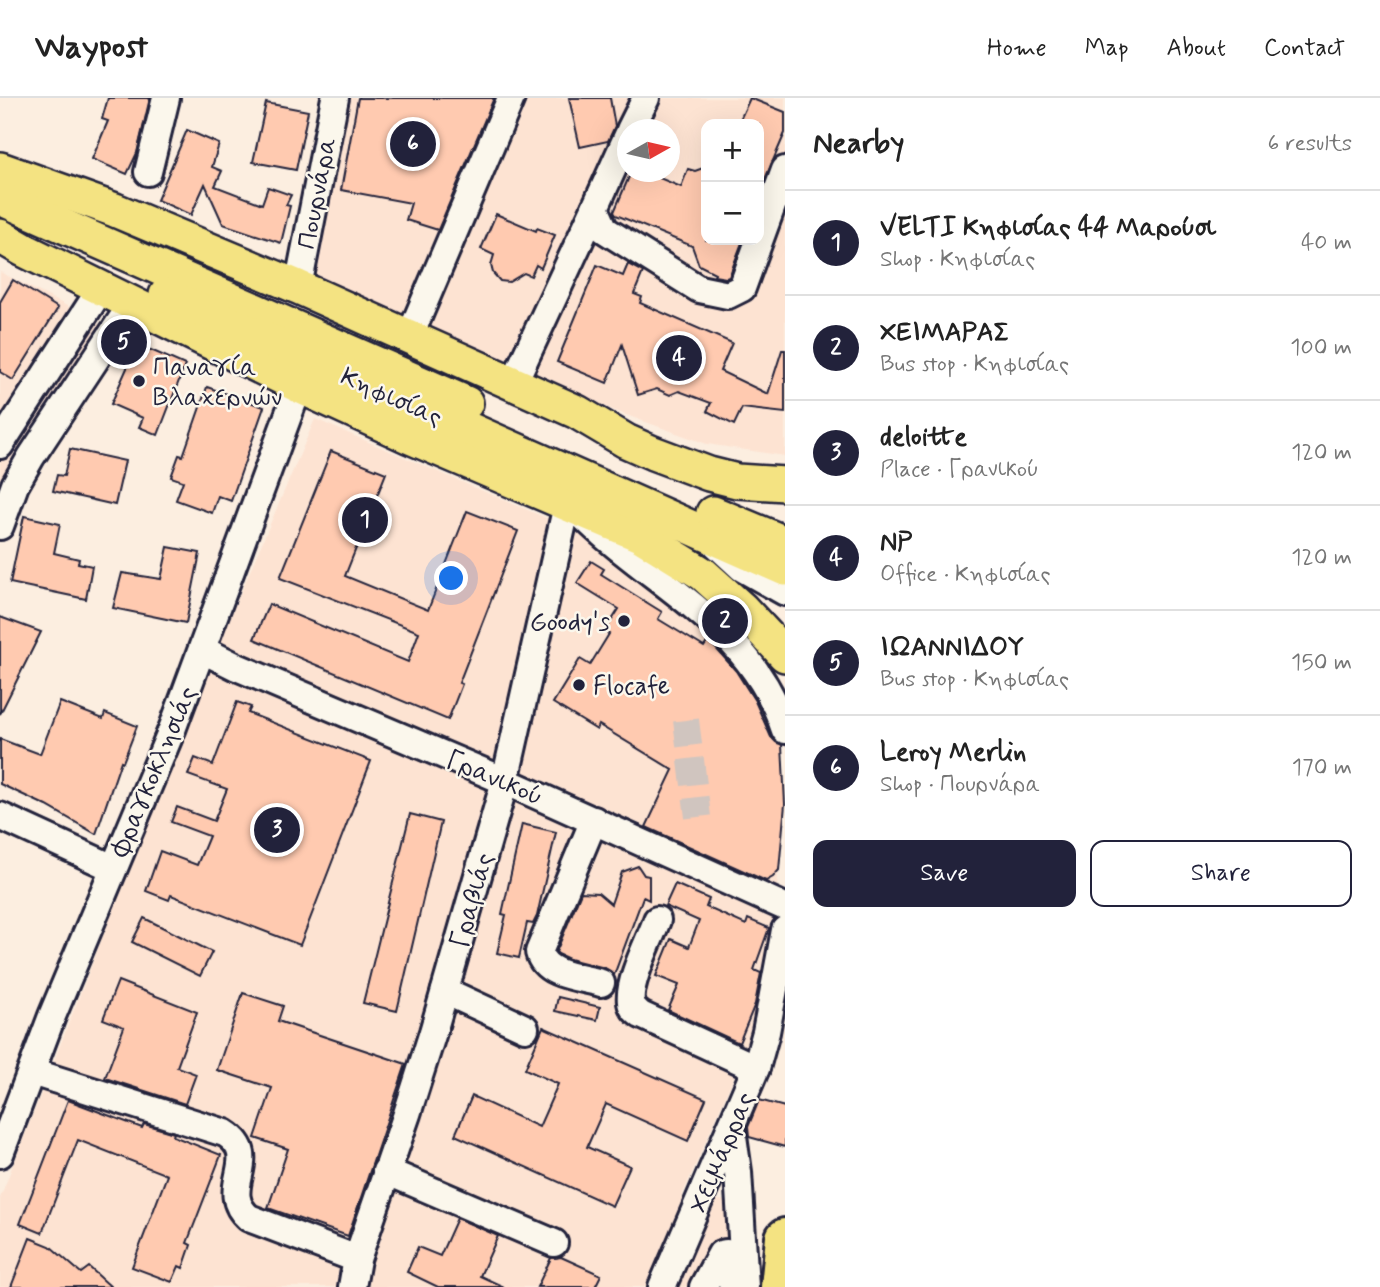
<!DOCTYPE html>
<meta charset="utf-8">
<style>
:root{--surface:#fff;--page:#f2f2f2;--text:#222;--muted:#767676;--line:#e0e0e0;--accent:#22223b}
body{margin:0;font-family:Mynerve,sans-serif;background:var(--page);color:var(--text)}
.controls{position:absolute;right:21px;top:21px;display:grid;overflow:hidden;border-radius:14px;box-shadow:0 7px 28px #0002}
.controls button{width:63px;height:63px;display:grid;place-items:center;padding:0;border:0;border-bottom:2px solid var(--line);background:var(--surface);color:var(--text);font:35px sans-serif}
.compass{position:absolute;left:617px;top:21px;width:63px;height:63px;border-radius:50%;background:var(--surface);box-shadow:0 7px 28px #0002;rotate:82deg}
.you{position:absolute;left:452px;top:481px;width:24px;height:24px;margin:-18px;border:5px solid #fff;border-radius:50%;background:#1a73e8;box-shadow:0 0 0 10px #1a73e833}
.badge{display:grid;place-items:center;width:46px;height:46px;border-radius:50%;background:var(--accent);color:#fff;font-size:23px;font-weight:700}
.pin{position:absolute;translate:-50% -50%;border:4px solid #fff;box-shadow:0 2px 7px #0006}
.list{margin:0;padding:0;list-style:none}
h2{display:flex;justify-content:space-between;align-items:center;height:91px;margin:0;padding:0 28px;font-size:30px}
h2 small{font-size:23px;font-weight:400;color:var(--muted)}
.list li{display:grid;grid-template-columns:46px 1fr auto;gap:21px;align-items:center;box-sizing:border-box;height:105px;padding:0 28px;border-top:2px solid var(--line)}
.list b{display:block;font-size:26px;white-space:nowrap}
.list p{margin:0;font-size:23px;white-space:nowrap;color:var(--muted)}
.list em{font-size:23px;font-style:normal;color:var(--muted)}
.actions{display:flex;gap:14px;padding:21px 28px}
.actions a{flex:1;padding:16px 0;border:2px solid var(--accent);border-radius:14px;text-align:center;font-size:24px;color:var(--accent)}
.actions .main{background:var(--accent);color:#fff}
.map{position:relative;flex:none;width:785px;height:1189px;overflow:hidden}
header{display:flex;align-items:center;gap:42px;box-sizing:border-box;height:98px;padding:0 35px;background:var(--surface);border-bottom:2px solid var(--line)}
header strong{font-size:33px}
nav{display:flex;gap:38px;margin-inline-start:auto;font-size:24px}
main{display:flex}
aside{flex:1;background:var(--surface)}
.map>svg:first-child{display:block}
.built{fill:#fde3d2;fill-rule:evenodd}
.building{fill:#ffcab0;stroke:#22223b;stroke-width:2}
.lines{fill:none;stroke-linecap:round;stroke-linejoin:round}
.minor-tunnel{stroke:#d0c5bf;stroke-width:26;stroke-dasharray:26 13;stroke-linecap:butt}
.minor-casing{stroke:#22223b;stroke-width:32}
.major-casing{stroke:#22223b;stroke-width:38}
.highway-casing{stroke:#22223b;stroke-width:44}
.minor{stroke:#fbf7ec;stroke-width:26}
.major{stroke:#f4e382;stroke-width:33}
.highway{stroke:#f4e382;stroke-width:38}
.poi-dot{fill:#22223b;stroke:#fbf7ec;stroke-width:2.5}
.labels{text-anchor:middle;stroke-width:5;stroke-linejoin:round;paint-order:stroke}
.street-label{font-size:26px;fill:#22223b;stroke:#fbf7ec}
.poi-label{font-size:26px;fill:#22223b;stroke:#fbf7ec;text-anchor:start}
</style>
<header>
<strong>Waypost</strong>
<nav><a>Home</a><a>Map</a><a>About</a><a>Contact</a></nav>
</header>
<main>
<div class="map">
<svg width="785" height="1189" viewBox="0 0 785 1189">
<rect width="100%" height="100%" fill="#fceee0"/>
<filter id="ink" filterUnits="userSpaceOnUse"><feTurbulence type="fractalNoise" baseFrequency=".0143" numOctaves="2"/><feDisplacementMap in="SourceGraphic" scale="14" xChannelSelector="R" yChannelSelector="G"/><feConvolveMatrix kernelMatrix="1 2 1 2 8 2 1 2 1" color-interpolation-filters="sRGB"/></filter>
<g filter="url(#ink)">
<g class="built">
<path d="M343,0H785V358L707,346L615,313L554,284L306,180ZM706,26H759V142H706ZM628,32H670V74H628Z"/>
<polygon points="0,174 75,212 104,229 0,407"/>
<polygon points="315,321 586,437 691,512 765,599 783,649 785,685 773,843 767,877 746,951 681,1100 735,1103 740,1189 0,1189 0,1100 208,571"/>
</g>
<g class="building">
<polygon points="108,0 150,0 137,55 127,76 92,61 108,23 102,21"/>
<polygon points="358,0 494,0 438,132 406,122 411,105 341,92"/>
<polygon points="569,0 610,0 615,28 608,43 580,49"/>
<polygon points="750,0 785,14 785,35 759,95 759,26 738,26"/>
<polygon points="266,5 308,13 296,72 253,64"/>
<polygon points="187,32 219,46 212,69 222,73 215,88 262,106 268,89 291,97 286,107 290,108 281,145 223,126 205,86 191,117 157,102"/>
<polygon points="706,69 706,142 743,142 729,179 726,180 714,178 715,175 699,167 692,148 616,117 614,114 631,74 645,74 681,89 688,71 695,73"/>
<polygon points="496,116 536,133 537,130 555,137 541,170 536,167 531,178 524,175 509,184 500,183 493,175 491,167 494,157 481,151"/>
<polygon points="628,166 643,174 634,196 642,199 640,205 732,245 720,273 768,296 782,252 785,252 785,315 742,310 734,327 707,313 711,305 679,293 670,297 657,291 638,297 622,247 607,285 557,264 597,167 623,178"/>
<polygon points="13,182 58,210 13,282 0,274 0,204"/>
<polygon points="144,249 185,267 158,337 139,329 143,320 111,306 135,252 141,255"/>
<polygon points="207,289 264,309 231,403 218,398 212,415 176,402 183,383 171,379 179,357 183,358"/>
<polygon points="70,351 125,363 115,407 53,393 57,377 64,378"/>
<polygon points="331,353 386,375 345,478 428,512 467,413 518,433 459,585 462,586 448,622 254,541 269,506 408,564 419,534 280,480"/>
<polygon points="24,418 60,426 54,455 79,461 78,465 92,468 86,501 10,485"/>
<polygon points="168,449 200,455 186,525 113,510 122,475 161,481"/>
<polygon points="591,463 604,471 601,476 662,514 658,521 704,549 708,543 713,547 736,573 755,603 771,639 782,647 785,706 779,772 773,779 766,783 646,729 673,672 599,627 597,632 553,605 580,561 590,567 609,536 605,533 619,511 577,485"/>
<polygon points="0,519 41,534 0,616"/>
<polygon points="60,604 103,621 105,615 137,628 123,664 121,663 96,736 47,708 0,686 0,641 40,656"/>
<polygon points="237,604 251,609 248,615 371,663 300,847 171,797 169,802 146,793 160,753 197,767 209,738 171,724 177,709 214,723 227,691 188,677 195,660 213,667"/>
<polygon points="410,716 441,724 397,913 363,905"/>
<polygon points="522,726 556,734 537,818 533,826 527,825 519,860 497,855 506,817 502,816"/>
<polygon points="638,768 644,777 649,778 649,802 643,799 614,877 605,870 569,861 558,856 556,854 581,794 598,795 611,806 622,774"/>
<polygon points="675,786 709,801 706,809 746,827 748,821 769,830 754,872 761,875 755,906 739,945 668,912 679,887 656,878 671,841 689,849 699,823 665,808"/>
<polygon points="144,820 212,854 200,878 132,844"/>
<polygon points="118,883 197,914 177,969 196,976 185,1006 105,980 124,929 103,921"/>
<polygon points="243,895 283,908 278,923 406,966 348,1138 268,1110 288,1051 255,1040 272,990 217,972"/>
<polygon points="558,899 600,909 597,922 555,913"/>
<polygon points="543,929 706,1001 688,1043 606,1006 587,1049 630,1068 612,1108 455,1037 472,998 539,1029 558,986 525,971"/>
<polygon points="68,1002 142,1030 144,1026 174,1035 173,1038 221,1057 187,1145 191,1147 183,1170 179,1168 172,1184 132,1169 167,1077 78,1042 42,1135 20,1126"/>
<polygon points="759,1002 785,1009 785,1049 749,1039 748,1029"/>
<polygon points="457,1120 498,1138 480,1178 504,1189 438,1189 407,1174 418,1149 440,1158"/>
<polygon points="30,1140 50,1148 81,1175 89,1169 111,1189 11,1189"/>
<polygon points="561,1159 601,1177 595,1189 537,1189 551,1160"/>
</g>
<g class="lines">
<polyline class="minor-tunnel" points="686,622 698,719"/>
<g class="minor-casing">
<g id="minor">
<polyline points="630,32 646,0"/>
<polyline points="628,37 595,110 605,132 699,191 728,197 742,190 785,72"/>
<polyline points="148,74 166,0"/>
<polyline points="298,189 335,0"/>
<polyline points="409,240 511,0"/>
<polyline points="513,286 595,110"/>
<polyline points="0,347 93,203"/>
<path d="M579,414C651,487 751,526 785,632"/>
<polyline points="0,428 15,387 31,359 124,218"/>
<polyline points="717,447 742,470 785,494"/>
<polyline points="203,552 237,569 505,683 785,809"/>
<polyline points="0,718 113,770"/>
<path d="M594,722L539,854C545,878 580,879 601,885"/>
<path d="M657,822C650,842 628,883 631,904C632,910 636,913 641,917L756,970"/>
<polyline points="445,893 525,930"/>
<path d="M32,974L225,1035C265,1060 215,1091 249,1120L357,1161"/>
<polyline points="732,1031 738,1074 745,1189"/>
<polyline points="0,1056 52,918 173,629 299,288"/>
<polyline points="386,1073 554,1145"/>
<polyline points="352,1189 357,1161 407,1016 433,934 505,683 567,407"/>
<polyline points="662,1189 756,970 766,934 785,832"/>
<polyline points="703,1189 721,1156 726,1155 729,1159 732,1186"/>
</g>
</g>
<g class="major-casing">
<g id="major">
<polyline points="0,71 115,112 298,189 577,314 626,343 653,355 709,376 737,383 785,386"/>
<polyline points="0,100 466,305"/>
<polyline points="0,138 24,152 299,288 408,338 640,437 703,476 742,511 785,557"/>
<polyline points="166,197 785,471"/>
<polyline points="713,415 785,445"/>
</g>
</g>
<g class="highway-casing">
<polyline id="highway" points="780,1189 785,1140"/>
</g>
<use href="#minor" class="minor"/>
<use href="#major" class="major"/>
<use href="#highway" class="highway"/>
</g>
</g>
<g class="poi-dot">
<circle cx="139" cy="283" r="7"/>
<circle cx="624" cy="523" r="7"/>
<circle cx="579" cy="587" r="7"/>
</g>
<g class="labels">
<g class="street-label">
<text transform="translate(316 95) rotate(-79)" y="9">Πουρνάρα</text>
<text transform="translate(392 298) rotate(24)" y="9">Κηφισίας</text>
<text transform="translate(153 673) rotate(-67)" y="9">Φραγκοκλησιάς</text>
<text transform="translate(495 679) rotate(23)" y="9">Γρανικού</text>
<text transform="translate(471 802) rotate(-74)" y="9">Γραβιάς</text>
<text transform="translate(721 1054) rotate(-67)" y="9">Χειμάρρας</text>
</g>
<g class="poi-label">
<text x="153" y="277">Παναγία<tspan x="153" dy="30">Βλαχερνών</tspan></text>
<text x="610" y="532" text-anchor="end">Goody's</text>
<text x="593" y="596">Flocafe</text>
</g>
</g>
</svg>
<div class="controls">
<button>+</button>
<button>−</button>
</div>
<svg class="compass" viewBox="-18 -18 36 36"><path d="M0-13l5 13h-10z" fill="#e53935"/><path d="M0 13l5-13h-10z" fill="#767676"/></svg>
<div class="you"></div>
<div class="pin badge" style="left:365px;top:422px">1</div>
<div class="pin badge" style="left:725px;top:523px">2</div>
<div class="pin badge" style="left:277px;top:732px">3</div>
<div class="pin badge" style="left:679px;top:260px">4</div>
<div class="pin badge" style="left:124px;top:244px">5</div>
<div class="pin badge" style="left:413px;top:46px">6</div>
</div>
<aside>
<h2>Nearby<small>6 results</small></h2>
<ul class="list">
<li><span class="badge">1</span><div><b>VELTI Κηφισίας 44 Μαρούσι</b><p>Shop · Κηφισίας</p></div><em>40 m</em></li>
<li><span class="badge">2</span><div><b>ΧΕΙΜΑΡΑΣ</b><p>Bus stop · Κηφισίας</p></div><em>100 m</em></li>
<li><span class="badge">3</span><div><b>deloitte</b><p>Place · Γρανικού</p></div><em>120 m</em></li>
<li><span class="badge">4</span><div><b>NP</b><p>Office · Κηφισίας</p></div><em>120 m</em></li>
<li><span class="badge">5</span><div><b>ΙΩΑΝΝΙΔΟΥ</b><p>Bus stop · Κηφισίας</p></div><em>150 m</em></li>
<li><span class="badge">6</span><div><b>Leroy Merlin</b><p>Shop · Πουρνάρα</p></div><em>170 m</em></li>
</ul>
<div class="actions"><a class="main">Save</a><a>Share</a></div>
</aside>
</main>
